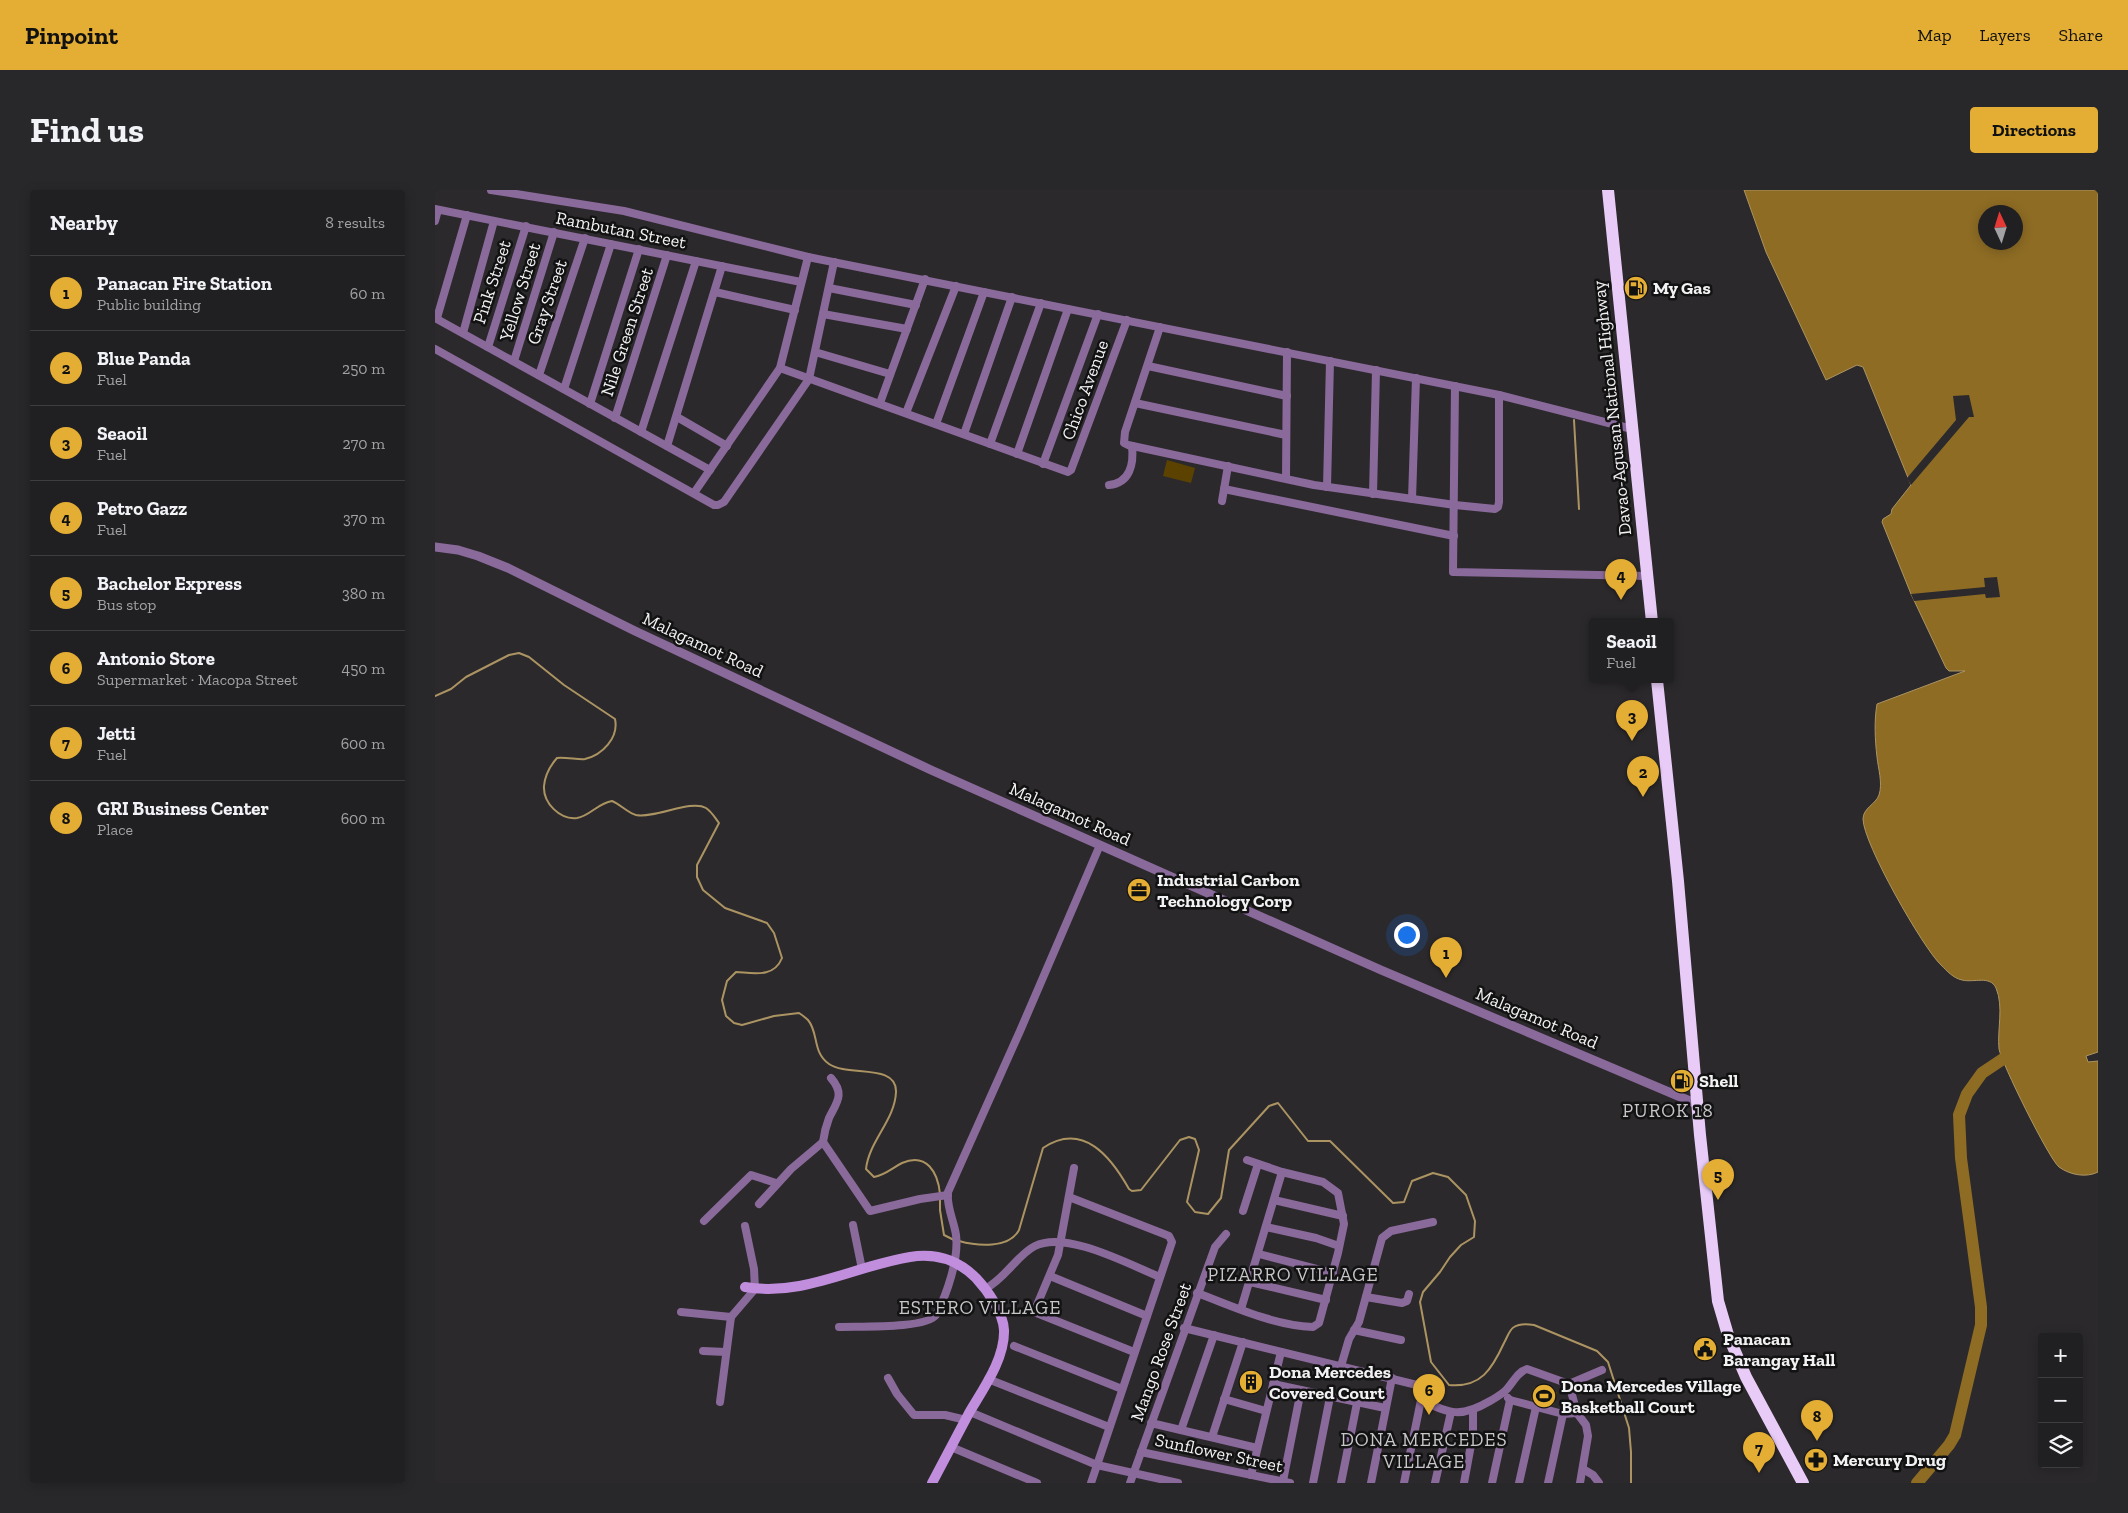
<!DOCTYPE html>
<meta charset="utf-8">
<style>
:root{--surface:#201f21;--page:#28272a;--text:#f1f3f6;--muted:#a2a2a5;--line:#3d3d3f;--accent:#e4ae35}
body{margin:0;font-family:"Zilla Slab",serif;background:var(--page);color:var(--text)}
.controls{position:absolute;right:15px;bottom:15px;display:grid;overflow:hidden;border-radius:5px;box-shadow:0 2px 12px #0003}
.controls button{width:45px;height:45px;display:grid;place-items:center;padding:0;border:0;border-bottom:1px solid var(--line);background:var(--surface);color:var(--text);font:25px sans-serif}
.compass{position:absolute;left:1543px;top:15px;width:45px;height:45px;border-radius:50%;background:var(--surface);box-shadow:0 2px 12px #0003;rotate:356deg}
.you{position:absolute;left:971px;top:744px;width:18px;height:18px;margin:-12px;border:4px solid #fff;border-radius:50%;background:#1a73e8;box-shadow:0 0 0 8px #1a73e833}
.badge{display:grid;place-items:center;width:32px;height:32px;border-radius:50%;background:var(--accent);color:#111;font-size:16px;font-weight:700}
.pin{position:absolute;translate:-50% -41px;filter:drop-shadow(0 1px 2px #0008)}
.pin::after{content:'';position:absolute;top:26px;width:18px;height:15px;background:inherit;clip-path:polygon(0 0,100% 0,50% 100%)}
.popup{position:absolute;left:1154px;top:428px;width:85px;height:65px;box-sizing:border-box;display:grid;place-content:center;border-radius:5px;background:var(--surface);filter:drop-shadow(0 1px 4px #0005);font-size:16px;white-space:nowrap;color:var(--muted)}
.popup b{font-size:19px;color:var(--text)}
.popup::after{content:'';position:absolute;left:50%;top:100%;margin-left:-10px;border:10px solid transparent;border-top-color:var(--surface)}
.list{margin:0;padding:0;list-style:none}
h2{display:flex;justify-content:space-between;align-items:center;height:65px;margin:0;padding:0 20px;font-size:21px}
h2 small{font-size:16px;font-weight:400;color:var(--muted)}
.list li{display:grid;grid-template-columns:32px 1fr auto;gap:15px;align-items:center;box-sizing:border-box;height:75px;padding:0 20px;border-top:1px solid var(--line)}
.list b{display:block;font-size:19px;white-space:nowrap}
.list p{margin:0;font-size:16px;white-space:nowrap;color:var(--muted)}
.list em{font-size:16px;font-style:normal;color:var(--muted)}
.icon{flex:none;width:28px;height:28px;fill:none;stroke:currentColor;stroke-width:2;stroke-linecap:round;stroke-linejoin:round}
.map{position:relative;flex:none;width:1663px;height:1293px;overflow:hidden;border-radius:5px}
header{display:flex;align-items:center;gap:30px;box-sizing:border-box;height:70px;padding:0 25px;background:var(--accent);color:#111}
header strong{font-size:24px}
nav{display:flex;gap:28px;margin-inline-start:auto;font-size:18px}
.intro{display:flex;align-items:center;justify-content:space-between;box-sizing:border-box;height:120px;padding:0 30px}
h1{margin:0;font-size:35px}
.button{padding:12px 22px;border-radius:5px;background:var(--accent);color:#111;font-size:18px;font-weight:700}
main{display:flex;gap:30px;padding:0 30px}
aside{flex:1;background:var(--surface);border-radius:5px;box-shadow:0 2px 12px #0003}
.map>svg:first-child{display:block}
.green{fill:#5c4201}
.water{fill:#8e6c24;stroke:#ac9462;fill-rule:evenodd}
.pier{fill:#2b292c}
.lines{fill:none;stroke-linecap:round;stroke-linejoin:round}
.stream{stroke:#ac9462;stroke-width:2}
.river{stroke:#8e6c24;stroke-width:12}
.minor{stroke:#8a6a9b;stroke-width:8}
.tertiary{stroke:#8a6a9b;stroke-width:9}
.secondary{stroke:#c18edd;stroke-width:10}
.trunk{stroke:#e8ccf7;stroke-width:12}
.labels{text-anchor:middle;stroke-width:5;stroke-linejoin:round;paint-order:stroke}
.street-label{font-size:18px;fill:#f2f1f3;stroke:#131213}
.poi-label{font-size:18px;font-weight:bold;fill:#f2f1f3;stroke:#131213;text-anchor:start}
.neighbourhood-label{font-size:19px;letter-spacing:1px;fill:#c8c6c9;stroke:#131213}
</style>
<header>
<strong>Pinpoint</strong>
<nav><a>Map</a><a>Layers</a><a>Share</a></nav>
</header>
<div class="intro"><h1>Find us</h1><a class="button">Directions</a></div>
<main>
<aside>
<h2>Nearby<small>8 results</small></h2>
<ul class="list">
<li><span class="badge">1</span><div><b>Panacan Fire Station</b><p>Public building</p></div><em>60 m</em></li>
<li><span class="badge">2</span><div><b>Blue Panda</b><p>Fuel</p></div><em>250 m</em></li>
<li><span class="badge">3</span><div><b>Seaoil</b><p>Fuel</p></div><em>270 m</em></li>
<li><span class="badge">4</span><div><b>Petro Gazz</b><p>Fuel</p></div><em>370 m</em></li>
<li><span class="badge">5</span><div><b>Bachelor Express</b><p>Bus stop</p></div><em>380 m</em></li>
<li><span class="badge">6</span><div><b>Antonio Store</b><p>Supermarket · Macopa Street</p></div><em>450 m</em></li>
<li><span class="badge">7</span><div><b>Jetti</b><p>Fuel</p></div><em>600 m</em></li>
<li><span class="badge">8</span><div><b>GRI Business Center</b><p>Place</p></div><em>600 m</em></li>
</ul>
</aside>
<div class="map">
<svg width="1663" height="1293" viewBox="0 0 1663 1293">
<rect width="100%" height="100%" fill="#2b292c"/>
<g class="green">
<polygon points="732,270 760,278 756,293 728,286"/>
<polygon points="1099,1197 1122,1202 1119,1215 1096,1210"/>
</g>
<path class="water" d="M1309,0H1663V862L1651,866L1653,872L1663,871V982C1651,988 1635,985 1624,977C1614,969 1566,872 1564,859C1562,839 1569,817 1561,798C1555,785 1539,793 1527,790C1518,788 1512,781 1506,775C1488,758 1428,653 1428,629C1428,618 1441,614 1444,605C1448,593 1443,578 1442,567C1440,550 1439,531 1442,514L1530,481H1514L1511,478L1476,404L1447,332L1448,329L1456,324L1457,319L1476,295L1428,177L1422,175L1391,190L1331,62ZM1550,22H1580V52H1550Z"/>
<g class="pier">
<polygon points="1534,205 1539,227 1534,227 1476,295 1472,288 1521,230 1518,206"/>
<polygon points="1562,387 1565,407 1551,408 1550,404 1479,411 1476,404 1550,397 1549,388"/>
</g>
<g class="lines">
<g class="stream">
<polyline points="1139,230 1144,319"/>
<path d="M0,506L16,499L31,487L74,465L84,463L94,467L129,495L180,529C184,548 167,565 150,569C145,570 130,567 122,568C115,576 110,585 109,596C108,613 125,630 142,628C155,626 163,613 177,611C185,614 193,623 201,625C220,629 256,609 271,618C277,622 280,628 284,633L262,675V687L268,700L290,718L332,733L339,743L347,768C339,788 319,783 301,782L292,791L287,810L291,826L299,833L307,835L339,826L364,823C367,825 371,828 373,830C384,843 377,862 394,874C413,887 462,873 461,902C460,930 434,951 431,979L439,987C450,985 457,978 467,973C492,962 503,983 505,1004"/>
<polyline points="505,1009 505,1020 509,1045 519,1050"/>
<path d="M524,1051C542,1056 574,1059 584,1040L608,958C648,931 676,967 694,999L697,1001L706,1000L745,950L754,947L760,949L764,960L752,1012L760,1022L773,1024L786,1008L794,960L834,916L843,913L873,951H895L958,1013L969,1012L977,991L998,983L1013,987L1031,1005L1040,1031L1039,1047L1026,1055L1015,1067L1005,1082L988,1102L985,1112L996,1172L1014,1195C1046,1198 1057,1179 1069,1153C1072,1148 1074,1140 1079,1137C1085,1133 1093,1134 1099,1135L1162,1161L1173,1172L1194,1238L1196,1262V1293"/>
</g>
<polyline class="river" points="1482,1293 1514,1255 1520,1245 1546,1135 1546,1117 1526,968 1524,925 1532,904 1547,883 1568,869"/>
<g class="minor">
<polyline points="56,0 189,21 373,67 1064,205 1197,239"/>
<polyline points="0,19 366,92"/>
<polyline points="0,31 3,20"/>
<polyline points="394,98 481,115"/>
<polyline points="280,102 360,120"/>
<polyline points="388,124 472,139"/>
<polyline points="0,128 275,280"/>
<polyline points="2,128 32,25"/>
<polyline points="725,137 690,242 689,253 693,255 879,295 1020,315 1060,319 1063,317 1064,312 1064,205"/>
<polyline points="28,143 59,31"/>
<polyline points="53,157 91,36"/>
<polyline points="0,159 279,315 283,315 289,312 374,189 399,72"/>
<polyline points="380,162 455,184"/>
<polyline points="79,171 119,42"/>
<polyline points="713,176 852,206"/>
<polyline points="345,178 633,282 636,280 692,130"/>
<polyline points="104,185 150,48"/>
<polyline points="1020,196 1018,382 1212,386"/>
<polyline points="129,199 176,54"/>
<polyline points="445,213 490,89"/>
<polyline points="700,213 851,245"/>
<polyline points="155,214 204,59"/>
<polyline points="471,223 521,96"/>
<polyline points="242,227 292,256"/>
<polyline points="180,228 232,65"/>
<polyline points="501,234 549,102"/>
<polyline points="206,242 261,71"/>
<polyline points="529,244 577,107"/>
<polyline points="555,254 606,113"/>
<polyline points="232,256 287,76"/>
<polyline points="582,264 633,119"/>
<polyline points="608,274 663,124"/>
<polyline points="851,288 852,162"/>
<path d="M674,295C695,293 699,274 697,256"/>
<polyline points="892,297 895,171"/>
<polyline points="789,299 1019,346"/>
<polyline points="259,303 345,178 373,67"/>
<polyline points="938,304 941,180"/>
<polyline points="977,309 981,188"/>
<polyline points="787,311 793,276"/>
<path d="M396,888C410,904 402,912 394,928C391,936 389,944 388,952L435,1021L485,1009L513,1005"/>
<polyline points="639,978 623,1065 599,1122 699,1162"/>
<polyline points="634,1007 729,1044 734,1046 737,1052 656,1293"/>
<polyline points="839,1010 908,1026"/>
<polyline points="324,1014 356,979 388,952"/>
<polyline points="808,1021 823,974"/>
<polyline points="269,1031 316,985 341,993"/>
<polyline points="418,1035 427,1079"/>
<polyline points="831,1037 881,1048 904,1056"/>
<polyline points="824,1064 898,1083"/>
<polyline points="615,1086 712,1126"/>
<polyline points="815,1092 891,1110"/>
<path d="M550,1099C571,1088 582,1065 600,1056C631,1040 695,1075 725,1087"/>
<path d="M762,1103C800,1117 837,1135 878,1137L884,1133L903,1063L909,1034L903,1003L888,992L847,982L812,970"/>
<polyline points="931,1107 967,1113 972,1111 974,1104"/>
<polyline points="806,1119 847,982"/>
<polyline points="246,1122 296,1127"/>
<path d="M404,1137C423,1136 491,1139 501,1125C512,1104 524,1069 521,1045C519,1031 511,1016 513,1002L585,841L665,655"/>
<polyline points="749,1138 982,1195 985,1199 986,1210 969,1293"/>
<polyline points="919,1140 966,1150"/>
<polyline points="579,1156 687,1199"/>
<polyline points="268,1161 291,1162"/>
<polyline points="906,1176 914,1149 924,1132 947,1048 956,1041 998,1032"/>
<polyline points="453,1188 462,1204 479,1225 510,1225 531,1230"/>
<polyline points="553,1189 674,1237"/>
<polyline points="838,1194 950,1218"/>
<polyline points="1134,1194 1142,1223 1151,1235 1153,1246 1145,1293"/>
<polyline points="1073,1208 1075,1210 1128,1224 1142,1223"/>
<polyline points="789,1209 831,1221"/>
<path d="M986,1210C1015,1224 1026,1228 1055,1211C1060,1208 1066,1205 1071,1200C1078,1193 1082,1182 1092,1179L1134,1194L1167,1180"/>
<polyline points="285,1212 296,1127 320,1099 319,1079 310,1036"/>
<polyline points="535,1222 662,1275 743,1293"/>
<polyline points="716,1233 822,1258"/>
<polyline points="746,1240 779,1145"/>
<polyline points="777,1247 808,1152"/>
<polyline points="516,1257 602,1293"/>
<polyline points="706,1262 855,1293"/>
<polyline points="1148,1279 1158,1285 1164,1293"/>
<polyline points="816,1285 846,1162"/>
<polyline points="848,1291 866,1200"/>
<polyline points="695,1293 780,1057 791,1044"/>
<polyline points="878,1293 895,1207"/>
<polyline points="906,1293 922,1213"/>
<polyline points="936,1293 957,1188"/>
<polyline points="1000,1293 1016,1222"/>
<polyline points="1029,1293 1038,1244 1038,1221"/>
<polyline points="1057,1293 1075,1210"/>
<polyline points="1084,1293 1101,1217"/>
<polyline points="1113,1293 1128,1224"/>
</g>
<polyline class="tertiary" points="0,357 23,360 43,366 73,378 200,441 496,580 946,780 1262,914"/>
<path class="secondary" d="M310,1097C368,1107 419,1076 475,1067C500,1063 523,1070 541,1088C553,1101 568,1122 569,1140C570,1169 548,1199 534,1223C522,1246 509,1270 497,1293"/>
<g class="trunk">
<polyline points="1173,0 1217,432"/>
<polyline points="1222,490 1243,691 1265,945 1283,1111 1293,1145 1311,1187 1368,1293"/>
</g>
</g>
<defs>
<g id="fuel-disc" transform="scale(1.25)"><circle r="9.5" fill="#e4ae35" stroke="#131213"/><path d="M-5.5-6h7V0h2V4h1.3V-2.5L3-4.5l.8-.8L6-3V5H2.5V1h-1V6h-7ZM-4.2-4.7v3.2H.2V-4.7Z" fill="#111"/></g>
<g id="office-disc" transform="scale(1.25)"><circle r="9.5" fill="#e4ae35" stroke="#131213"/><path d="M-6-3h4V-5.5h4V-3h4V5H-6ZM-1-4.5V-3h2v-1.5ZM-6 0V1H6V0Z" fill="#111"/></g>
<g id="civic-disc" transform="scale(1.25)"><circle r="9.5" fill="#e4ae35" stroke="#131213"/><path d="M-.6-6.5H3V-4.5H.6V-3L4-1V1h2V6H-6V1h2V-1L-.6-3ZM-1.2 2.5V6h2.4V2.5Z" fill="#111"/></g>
<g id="building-disc" transform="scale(1.25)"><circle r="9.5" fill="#e4ae35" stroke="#131213"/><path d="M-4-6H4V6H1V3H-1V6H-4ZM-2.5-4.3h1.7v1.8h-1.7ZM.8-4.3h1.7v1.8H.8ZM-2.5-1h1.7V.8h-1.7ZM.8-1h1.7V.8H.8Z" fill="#111"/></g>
<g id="stadium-disc" transform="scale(1.25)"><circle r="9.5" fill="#e4ae35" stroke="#131213"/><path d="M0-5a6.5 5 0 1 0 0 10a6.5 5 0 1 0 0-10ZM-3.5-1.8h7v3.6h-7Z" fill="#111"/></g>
<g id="pharmacy-disc" transform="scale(1.25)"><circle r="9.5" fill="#e4ae35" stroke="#131213"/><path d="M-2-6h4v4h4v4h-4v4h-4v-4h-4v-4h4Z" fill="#111"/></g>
</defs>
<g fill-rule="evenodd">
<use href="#fuel-disc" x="1201" y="98"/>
<use href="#office-disc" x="704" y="700"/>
<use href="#fuel-disc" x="1247" y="891"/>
<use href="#civic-disc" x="1270" y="1159"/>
<use href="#building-disc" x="816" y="1192"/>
<use href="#stadium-disc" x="1109" y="1206"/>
<use href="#pharmacy-disc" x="1381" y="1270"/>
</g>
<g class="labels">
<g class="street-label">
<text transform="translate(186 40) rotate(11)" y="6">Rambutan Street</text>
<text transform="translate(57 92) rotate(-72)" y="6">Pink Street</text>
<text transform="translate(85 102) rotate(-73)" y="6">Yellow Street</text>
<text transform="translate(112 112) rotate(-71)" y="6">Gray Street</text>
<text transform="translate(192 142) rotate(-72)" y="6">Nile Green Street</text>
<text transform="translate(650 200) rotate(-70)" y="6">Chico Avenue</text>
<text transform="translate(1177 218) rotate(-96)" y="6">Davao-Agusan National Highway</text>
<text transform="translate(268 455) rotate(25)" y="6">Malagamot Road</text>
<text transform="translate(635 624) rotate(24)" y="6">Malagamot Road</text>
<text transform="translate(1102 828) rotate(23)" y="6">Malagamot Road</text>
<text transform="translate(726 1162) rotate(-70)" y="6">Mango Rose Street</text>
<text transform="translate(784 1263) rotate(12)" y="6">Sunflower Street</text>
</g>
<g class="poi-label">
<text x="1218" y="104">My Gas</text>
<text x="722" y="696">Industrial Carbon<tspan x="722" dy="21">Technology Corp</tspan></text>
<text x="1264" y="897">Shell</text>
<text x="1288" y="1155">Panacan<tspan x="1288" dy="21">Barangay Hall</tspan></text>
<text x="834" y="1188">Dona Mercedes<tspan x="834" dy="21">Covered Court</tspan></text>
<text x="1126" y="1202">Dona Mercedes Village<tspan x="1126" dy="21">Basketball Court</tspan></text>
<text x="1398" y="1276">Mercury Drug</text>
</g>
<g class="neighbourhood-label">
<text x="1233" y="927">PUROK 18</text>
<text x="858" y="1091">PIZARRO VILLAGE</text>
<text x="545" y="1124">ESTERO VILLAGE</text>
<text x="989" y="1256">DONA MERCEDES<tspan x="989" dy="22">VILLAGE</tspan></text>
</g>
</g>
</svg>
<div class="controls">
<button>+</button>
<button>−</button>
<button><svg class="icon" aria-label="layers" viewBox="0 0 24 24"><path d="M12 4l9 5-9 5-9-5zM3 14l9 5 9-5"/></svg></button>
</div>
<svg class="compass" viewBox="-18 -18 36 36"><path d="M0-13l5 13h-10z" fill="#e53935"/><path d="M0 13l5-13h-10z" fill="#a2a2a5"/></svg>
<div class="you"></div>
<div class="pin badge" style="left:1011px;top:788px">1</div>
<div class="pin badge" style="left:1208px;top:607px">2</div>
<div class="pin badge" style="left:1197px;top:551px">3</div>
<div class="popup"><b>Seaoil</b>Fuel</div>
<div class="pin badge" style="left:1186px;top:410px">4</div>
<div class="pin badge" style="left:1283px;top:1010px">5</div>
<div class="pin badge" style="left:994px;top:1225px">6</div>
<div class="pin badge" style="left:1324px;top:1283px">7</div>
<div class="pin badge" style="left:1382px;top:1251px">8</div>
</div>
</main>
